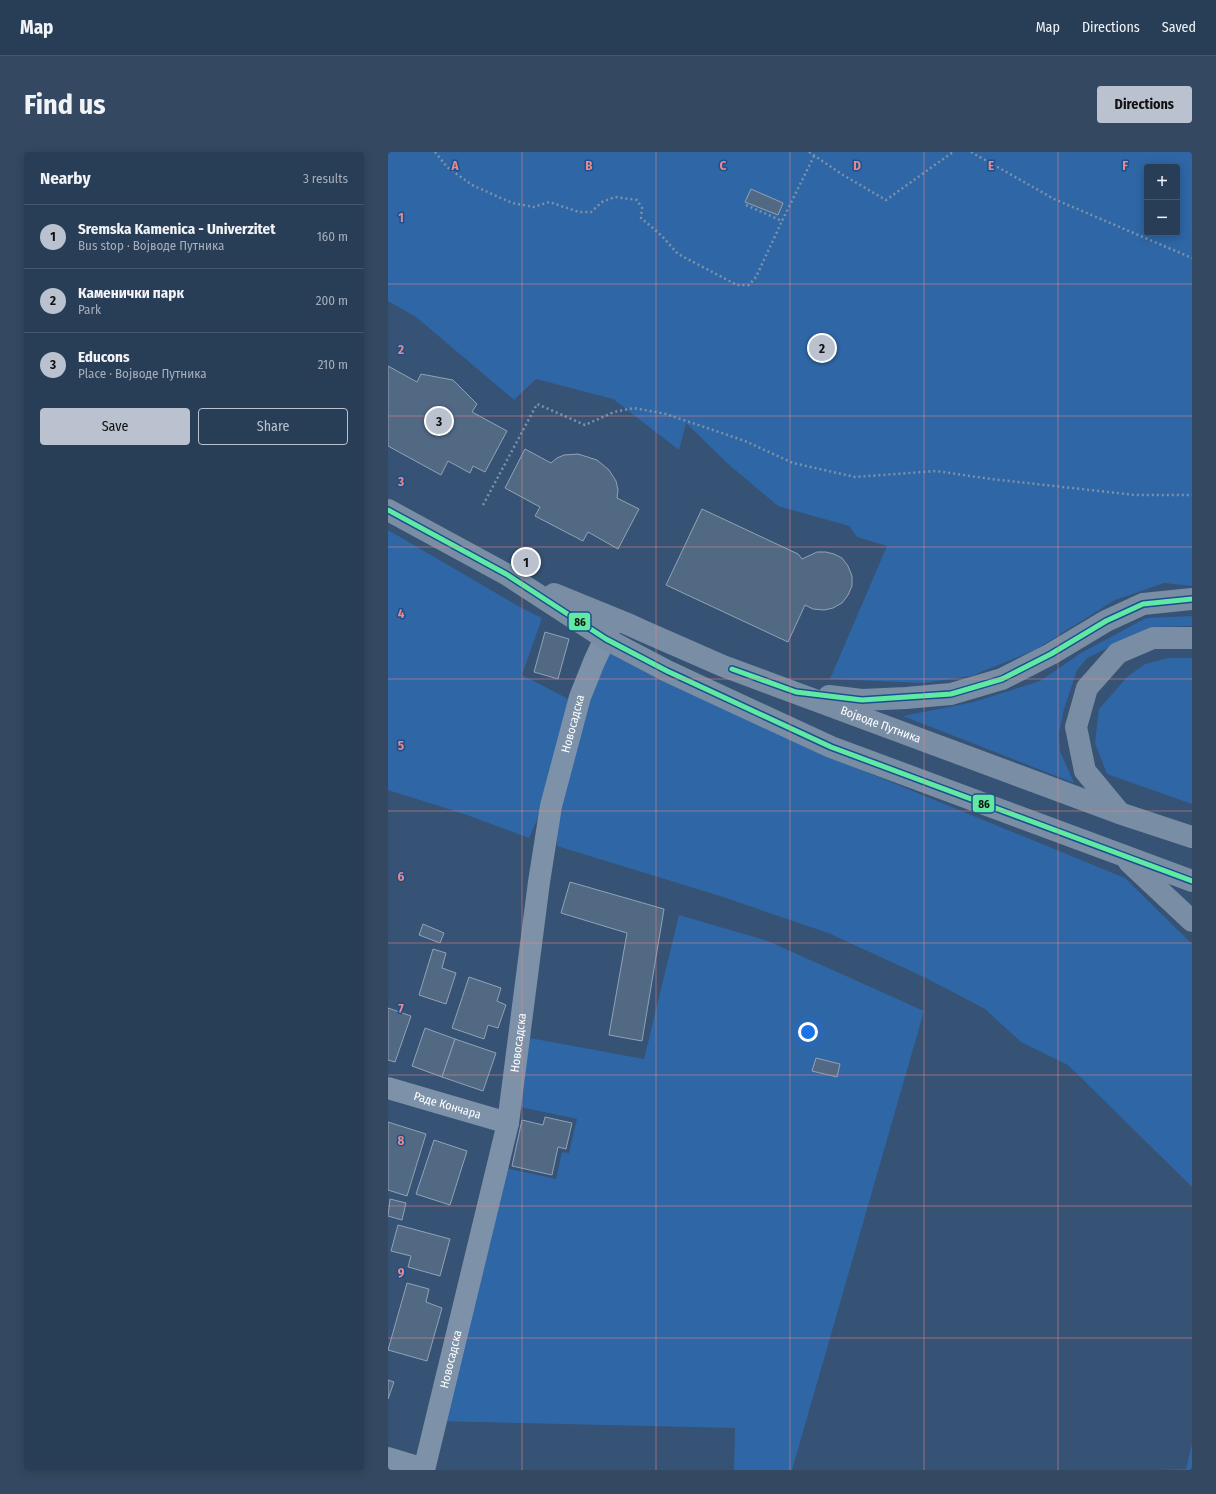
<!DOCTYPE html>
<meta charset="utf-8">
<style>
:root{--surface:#283e57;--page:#344961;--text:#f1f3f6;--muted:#a5aeba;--line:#44576d;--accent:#b9c2ce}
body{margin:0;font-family:"Fira Sans Condensed",sans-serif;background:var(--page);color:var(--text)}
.controls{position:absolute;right:12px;top:12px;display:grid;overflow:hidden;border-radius:4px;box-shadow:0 2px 10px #0003}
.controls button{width:36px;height:36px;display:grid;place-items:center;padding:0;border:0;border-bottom:1px solid var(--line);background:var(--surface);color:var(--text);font:20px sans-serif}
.you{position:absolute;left:420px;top:880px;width:14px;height:14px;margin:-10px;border:3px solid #fff;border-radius:50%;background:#1a73e8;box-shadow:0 0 0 6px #1a73e833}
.badge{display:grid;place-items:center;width:26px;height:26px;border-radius:50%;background:var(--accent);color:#111;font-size:13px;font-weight:700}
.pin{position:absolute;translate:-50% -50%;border:2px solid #fff;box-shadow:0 1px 4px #0006}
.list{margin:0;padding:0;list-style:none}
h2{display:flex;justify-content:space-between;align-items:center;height:52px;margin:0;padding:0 16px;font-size:17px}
h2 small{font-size:13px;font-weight:400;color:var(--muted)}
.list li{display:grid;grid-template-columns:26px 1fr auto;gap:12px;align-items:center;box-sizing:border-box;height:64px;padding:0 16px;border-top:1px solid var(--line)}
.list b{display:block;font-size:15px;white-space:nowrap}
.list p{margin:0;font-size:13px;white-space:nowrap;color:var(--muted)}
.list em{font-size:13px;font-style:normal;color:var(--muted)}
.actions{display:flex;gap:8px;padding:12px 16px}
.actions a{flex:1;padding:9px 0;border:1px solid var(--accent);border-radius:4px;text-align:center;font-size:14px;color:var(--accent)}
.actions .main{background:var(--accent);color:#111}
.map{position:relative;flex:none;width:804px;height:1318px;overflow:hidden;border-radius:4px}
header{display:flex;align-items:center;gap:24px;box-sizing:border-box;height:56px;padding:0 20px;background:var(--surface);border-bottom:1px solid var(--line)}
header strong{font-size:19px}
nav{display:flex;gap:22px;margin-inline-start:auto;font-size:14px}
.intro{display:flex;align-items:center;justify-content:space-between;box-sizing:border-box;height:96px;padding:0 24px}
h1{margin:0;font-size:28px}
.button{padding:10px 18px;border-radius:4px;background:var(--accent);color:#111;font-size:14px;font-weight:700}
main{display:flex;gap:24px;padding:0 24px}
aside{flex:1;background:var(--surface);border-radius:4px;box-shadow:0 2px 10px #0003}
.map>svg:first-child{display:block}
.green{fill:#2f66a5;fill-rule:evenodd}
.building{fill:#526984;stroke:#92a2b6}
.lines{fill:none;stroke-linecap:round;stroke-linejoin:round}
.path{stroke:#7d92a8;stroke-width:2.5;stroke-dasharray:2 3;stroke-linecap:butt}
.street{stroke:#7d92a8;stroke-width:22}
.secondary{stroke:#798da4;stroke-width:22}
.bus-1-casing{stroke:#1b4f8f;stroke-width:8}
.bus-1{stroke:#60e9a3;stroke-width:5}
.grid{fill:none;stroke:#e88989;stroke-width:1;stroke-opacity:0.55}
.labels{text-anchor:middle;stroke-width:3;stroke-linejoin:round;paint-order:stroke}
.street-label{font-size:12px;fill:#fff;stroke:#1b4f8f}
.grid-label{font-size:13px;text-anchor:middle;font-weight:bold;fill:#e88989;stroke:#1b4f8f;stroke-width:3;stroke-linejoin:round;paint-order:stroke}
.line-badge{stroke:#1b4f8f;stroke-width:1.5}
.pale-badge-label{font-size:11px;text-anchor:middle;font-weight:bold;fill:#111}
</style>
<header>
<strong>Map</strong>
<nav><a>Map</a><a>Directions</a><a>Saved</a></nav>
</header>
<div class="intro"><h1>Find us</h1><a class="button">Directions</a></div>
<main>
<aside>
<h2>Nearby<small>3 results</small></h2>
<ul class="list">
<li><span class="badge">1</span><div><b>Sremska Kamenica - Univerzitet</b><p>Bus stop · Војводе Путника</p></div><em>160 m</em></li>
<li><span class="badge">2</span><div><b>Каменички парк</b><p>Park</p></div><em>200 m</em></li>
<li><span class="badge">3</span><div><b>Educons</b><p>Place · Војводе Путника</p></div><em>210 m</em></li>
</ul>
<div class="actions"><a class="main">Save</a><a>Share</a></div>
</aside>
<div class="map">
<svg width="804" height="1318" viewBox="0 0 804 1318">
<rect width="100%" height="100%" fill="#365274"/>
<g class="green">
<path d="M0,0H804V434L776,431L727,448L647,498L583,524L536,531L442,527L499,394L469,385L461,374L390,354L340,312L298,271L291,298L225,247L148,227L126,248L28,165L0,149ZM759,15H789V81H759Z"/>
<polygon points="0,378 130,454 154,466 134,523 184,549 156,652 141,686 76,662 0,638"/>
<polygon points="804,464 804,474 762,475 699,506 689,518 676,557 671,581 672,599 686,631 515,564 586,550 652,529 693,501 758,466"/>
<polygon points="221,496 437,603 737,726 804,792 804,1035 680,913 633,890 597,857 536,825 440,781 332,744 169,694 170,654 199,548"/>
<polygon points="781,506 804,506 804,652 719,622 707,591 711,557 739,525 757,512"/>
<polygon points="291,763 380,789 536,859 404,1318 346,1318 347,1276 42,1269 104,1013 168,1027 174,1000 181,1001 189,967 118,952 131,884 256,907"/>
<polygon points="804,1292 804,1318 770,1318 798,1317"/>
</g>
<g class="building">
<polygon points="363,37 395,51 390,63 357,50"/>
<polygon points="0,214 29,230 33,222 65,228 89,252 84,260 119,279 97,320 85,314 82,321 60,309 53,323 0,294"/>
<polygon points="137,297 163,311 169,306 176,303 190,302 209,308 221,318 228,329 230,338 229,346 251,357 230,397 200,380 195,389 147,364 152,355 117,336"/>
<polygon points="314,357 410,402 414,407 429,400 438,400 446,402 454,406 460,414 464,424 464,434 460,443 454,451 445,456 436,458 425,457 417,453 400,490 278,433"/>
<polygon points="157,480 181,487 170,527 146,520"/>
<polygon points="182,730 276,757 254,889 221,883 239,781 173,761"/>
<polygon points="35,772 56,781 52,791 31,783"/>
<polygon points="45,797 58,801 54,816 68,821 58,852 31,843"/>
<polygon points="81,825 113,836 109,849 118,853 110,876 100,873 96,887 64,876"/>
<polygon points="0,856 23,864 7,910 0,908"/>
<polygon points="37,876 67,887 54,925 24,914"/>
<polygon points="67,887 108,901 95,939 54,925"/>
<polygon points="428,906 452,912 449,925 424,919"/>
<polygon points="157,965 184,971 178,997 170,995 164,1023 124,1014 134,968 155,973"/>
<polygon points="0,970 38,982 19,1044 0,1038"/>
<polygon points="46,988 79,999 62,1053 28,1042"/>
<polygon points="2,1047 18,1051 14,1068 0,1064"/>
<polygon points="10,1073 62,1087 52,1124 20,1115 23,1104 3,1099"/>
<polygon points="19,1131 41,1137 38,1150 54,1156 39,1209 0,1198"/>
<polygon points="0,1228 6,1230 0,1247"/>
</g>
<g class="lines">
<g class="path">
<polyline points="47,0 59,15 84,33 124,51 146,55 161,50 191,60 203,60 214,50 227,45 249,48 254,56 253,66 273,83 290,102 349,133 361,133 368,125 394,69"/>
<polyline points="421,0 455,23 498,48 565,0"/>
<polyline points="583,0 666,47 804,106"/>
<polyline points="358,53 394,69 426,4"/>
<polyline points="95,353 149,252 197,273 226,260 246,256 278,262 357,289 405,311 467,325 548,319 603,327 747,343 804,343"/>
</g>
<g class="street">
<path id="s1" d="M0,936L120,971"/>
<polyline points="0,1306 36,1317"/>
<path id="s2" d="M36,1318L120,971L151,730L163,654L192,545L206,510L225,469"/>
</g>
<g class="secondary">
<polyline points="0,358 118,422 218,487 279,519 324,540 443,595 804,729"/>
<path id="s3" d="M166,442L242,473L255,479L335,514L731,661L804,685"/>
<polyline points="441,544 474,548 518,546 563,542 614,527 663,502 718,469 755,452 804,447"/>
<polyline points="731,660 697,619 688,575 699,536 730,501 765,486 804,486"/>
<polyline points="741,710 804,769"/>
</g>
<g class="bus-1-casing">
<g id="bus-1">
<polyline points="0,358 118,422 218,487 279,519 443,595 804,729"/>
<polyline points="344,517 408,540 474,548 563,542 614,527 663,502 718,469 755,452 804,447"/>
</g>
</g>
<use href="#bus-1" class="bus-1"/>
</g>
<path class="grid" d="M134,0V1318M268,0V1318M402,0V1318M536,0V1318M670,0V1318M0,132H804M0,264H804M0,395H804M0,527H804M0,659H804M0,791H804M0,923H804M0,1054H804M0,1186H804"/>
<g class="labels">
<g class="street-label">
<text dy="4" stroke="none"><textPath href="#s2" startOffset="762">Новосадска</textPath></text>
<text dy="4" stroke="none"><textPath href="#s3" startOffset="352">Војводе Путника</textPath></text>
<text dy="4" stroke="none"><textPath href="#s2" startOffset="438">Новосадска</textPath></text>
<text dy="4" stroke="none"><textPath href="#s1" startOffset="62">Раде Кончара</textPath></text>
<text dy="4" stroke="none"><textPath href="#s2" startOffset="114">Новосадска</textPath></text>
</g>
</g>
<g class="grid-label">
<text x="67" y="18">A</text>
<text x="201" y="18">B</text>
<text x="335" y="18">C</text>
<text x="469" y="18">D</text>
<text x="603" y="18">E</text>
<text x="737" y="18">F</text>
<text x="13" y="70">1</text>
<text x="13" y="202">2</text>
<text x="13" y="334">3</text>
<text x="13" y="466">4</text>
<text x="13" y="598">5</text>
<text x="13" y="729">6</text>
<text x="13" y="861">7</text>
<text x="13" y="993">8</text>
<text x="13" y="1125">9</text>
</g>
<g class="line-badge">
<rect x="180" y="460" width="23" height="19" rx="4" fill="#60e9a3"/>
<rect x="584" y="642" width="23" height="19" rx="4" fill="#60e9a3"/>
</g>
<g class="pale-badge-label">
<text x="192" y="474">86</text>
<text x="596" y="656">86</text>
</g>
</svg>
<div class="controls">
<button>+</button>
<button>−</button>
</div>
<div class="you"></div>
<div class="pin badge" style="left:138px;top:410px">1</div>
<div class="pin badge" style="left:434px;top:196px">2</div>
<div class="pin badge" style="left:51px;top:269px">3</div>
</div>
</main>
